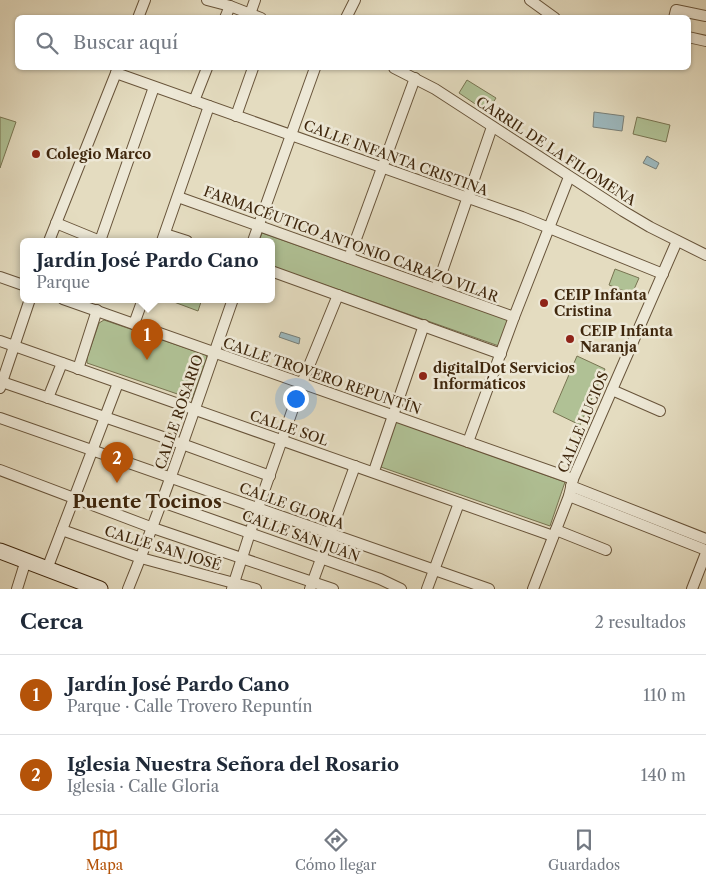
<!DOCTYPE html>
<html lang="es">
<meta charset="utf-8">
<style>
:root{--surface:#fff;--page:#f6f6f7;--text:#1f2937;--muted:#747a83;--line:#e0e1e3;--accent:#b45309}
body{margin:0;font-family:"Libre Caslon Text",serif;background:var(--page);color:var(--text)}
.you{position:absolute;left:295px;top:398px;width:18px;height:18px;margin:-12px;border:4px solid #fff;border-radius:50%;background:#1a73e8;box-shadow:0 0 0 8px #1a73e833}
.badge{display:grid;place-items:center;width:32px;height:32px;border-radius:50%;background:var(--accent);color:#fff;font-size:16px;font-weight:700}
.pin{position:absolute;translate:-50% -41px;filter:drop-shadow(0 1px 2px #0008)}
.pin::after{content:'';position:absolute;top:26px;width:18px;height:15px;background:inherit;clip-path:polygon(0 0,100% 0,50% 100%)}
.popup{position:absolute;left:20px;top:238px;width:255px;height:65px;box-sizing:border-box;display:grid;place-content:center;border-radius:8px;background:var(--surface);filter:drop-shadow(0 1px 4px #0005);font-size:16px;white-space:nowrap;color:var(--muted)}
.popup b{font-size:19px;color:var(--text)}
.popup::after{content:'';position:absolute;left:50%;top:100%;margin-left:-10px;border:10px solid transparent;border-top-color:var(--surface)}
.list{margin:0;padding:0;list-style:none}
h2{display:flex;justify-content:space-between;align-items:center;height:65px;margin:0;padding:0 20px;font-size:21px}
h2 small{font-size:16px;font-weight:400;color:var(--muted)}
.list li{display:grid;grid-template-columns:32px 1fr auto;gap:15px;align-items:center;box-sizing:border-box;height:80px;padding:0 20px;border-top:1px solid var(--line)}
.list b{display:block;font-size:19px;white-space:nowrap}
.list p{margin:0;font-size:16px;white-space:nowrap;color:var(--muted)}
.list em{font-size:16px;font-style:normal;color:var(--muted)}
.icon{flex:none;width:28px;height:28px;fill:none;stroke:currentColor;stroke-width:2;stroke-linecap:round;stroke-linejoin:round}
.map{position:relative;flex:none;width:706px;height:589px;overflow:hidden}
.search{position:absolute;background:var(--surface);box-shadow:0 1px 4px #0004;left:15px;right:15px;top:15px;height:55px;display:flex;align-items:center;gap:12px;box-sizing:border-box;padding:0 18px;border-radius:8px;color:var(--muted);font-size:19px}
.sheet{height:225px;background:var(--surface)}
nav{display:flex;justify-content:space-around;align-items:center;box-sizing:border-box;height:70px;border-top:1px solid var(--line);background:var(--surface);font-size:14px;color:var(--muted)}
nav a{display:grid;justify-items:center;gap:2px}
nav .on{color:var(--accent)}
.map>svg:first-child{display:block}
.green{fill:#b0c195;stroke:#787451}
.water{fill:#9cb8be;stroke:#777e77}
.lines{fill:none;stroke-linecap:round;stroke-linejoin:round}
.street-casing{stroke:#68543a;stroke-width:12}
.secondary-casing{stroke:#3f270d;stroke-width:17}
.street{stroke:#ede8d6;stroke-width:10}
.secondary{stroke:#ede8d6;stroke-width:15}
.poi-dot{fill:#8f2418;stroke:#ede8d6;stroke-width:2}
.labels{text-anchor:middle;stroke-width:5;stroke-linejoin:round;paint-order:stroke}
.street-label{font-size:14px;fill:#3f270d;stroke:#ede8d6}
.poi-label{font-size:14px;font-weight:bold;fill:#3f270d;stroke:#ede8d6;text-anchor:start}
.district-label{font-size:19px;font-weight:bold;fill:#3f270d;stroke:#ede8d6}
</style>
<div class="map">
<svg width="706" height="589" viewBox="0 0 706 589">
<rect width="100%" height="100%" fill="#e4dcc0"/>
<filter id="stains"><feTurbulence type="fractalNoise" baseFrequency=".004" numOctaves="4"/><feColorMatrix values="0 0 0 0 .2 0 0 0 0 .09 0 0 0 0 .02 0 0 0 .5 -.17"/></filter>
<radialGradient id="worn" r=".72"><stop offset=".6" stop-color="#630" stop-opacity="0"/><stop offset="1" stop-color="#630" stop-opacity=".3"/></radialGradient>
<g class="green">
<polygon points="467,80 496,98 487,112 459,93"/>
<polygon points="0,117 16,122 0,168"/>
<polygon points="637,117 670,125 666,142 633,134"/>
<polygon points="262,233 509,320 499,346 271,266 271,241 259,241"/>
<polygon points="615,269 639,278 632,294 609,285"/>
<polygon points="166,299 202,299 198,311"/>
<polygon points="104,320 206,355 207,358 192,399 87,363 87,358 99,323"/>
<polygon points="577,356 605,369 580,425 553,412"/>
<polygon points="394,421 565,482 550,526 378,466"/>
</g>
<g class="water">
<polygon points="594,112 624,116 622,131 593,127"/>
<polygon points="647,156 659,163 656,169 643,163"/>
<polygon points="281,332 300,338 299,344 279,337"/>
</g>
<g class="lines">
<g class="street-casing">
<g id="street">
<polyline points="207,0 230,6 261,18"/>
<polyline points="530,0 555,18"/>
<polyline points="250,14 255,0"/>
<polyline points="138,18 145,0"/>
<polyline points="225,18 230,6"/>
<polyline points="346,18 355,0"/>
<polyline points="674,18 676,10 706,16"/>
<polyline points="688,37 706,41"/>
<polyline points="394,68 435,89 623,211 650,227 706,255"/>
<polyline points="116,73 522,217 663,274"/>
<polyline points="194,101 207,68"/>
<polyline points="236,116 253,68"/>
<polyline points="178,197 514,317"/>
<polyline points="56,223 100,241 154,87"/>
<polyline points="165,234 187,241"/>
<polyline points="49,241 118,68"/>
<polyline points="162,241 209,106"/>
<polyline points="253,241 315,68"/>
<polyline points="349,258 415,78"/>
<polyline points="271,271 501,354"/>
<polyline points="0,277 23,285"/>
<polyline points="436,289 492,127"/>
<polyline points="63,299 573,479"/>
<polyline points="134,324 143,299"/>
<polyline points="0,341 553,536"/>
<polyline points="78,369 97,310"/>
<polyline points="2,382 160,436 270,476"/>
<polyline points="0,388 30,299"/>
<polyline points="612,390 660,411"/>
<polyline points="48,398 62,363"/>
<polyline points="0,418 489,589"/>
<polyline points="468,442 514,317 569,177"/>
<polyline points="0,470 153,528 333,589"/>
<polyline points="374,471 424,325"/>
<polyline points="571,486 706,539"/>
<polyline points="569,496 706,550"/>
<polyline points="162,502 380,579 401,589"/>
<polyline points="62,530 141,558 256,589"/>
<polyline points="556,530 606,550"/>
<polyline points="47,569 118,383"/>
<polyline points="17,589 26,560"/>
<path d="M128,589C167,493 199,396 233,299"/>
<polyline points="232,589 258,508 302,383 338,295"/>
<polyline points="310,589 355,466"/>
<polyline points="427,589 459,503"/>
<polyline points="533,589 569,496 573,479 677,241"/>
<polyline points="692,589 706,553"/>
</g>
</g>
<g class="secondary-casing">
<polyline id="secondary" points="0,551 100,589"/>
</g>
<use href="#street" class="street"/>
<use href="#secondary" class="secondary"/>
</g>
<g class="poi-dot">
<circle cx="36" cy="154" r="5"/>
<circle cx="544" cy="303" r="5"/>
<circle cx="570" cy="339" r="5"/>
<circle cx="423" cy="376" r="5"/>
</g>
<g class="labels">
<g class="street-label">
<text transform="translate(556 151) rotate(33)" y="5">CARRIL DE LA FILOMENA</text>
<text transform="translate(396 158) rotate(20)" y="5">CALLE INFANTA CRISTINA</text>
<text transform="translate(351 244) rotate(20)" y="5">FARMACÉUTICO ANTONIO CARAZO VILAR</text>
<text transform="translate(322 376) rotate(19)" y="5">CALLE TROVERO REPUNTÍN</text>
<text transform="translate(179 412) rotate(-71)" y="5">CALLE ROSARIO</text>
<text transform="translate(583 422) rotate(-67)" y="5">CALLE LUCIOS</text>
<text transform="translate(289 428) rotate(19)" y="5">CALLE SOL</text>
<text transform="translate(292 506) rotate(20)" y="5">CALLE GLORIA</text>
<text transform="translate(301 536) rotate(20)" y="5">CALLE SAN JUAN</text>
<text transform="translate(163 548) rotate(17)" y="5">CALLE SAN JOSÉ</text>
</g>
<g class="poi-label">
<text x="46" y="159">Colegio Marco</text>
<text x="554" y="300">CEIP Infanta<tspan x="554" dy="16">Cristina</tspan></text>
<text x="580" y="336">CEIP Infanta<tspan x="580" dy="16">Naranja</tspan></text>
<text x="433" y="373">digitalDot Servicios<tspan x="433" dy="16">Informáticos</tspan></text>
</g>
<g class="district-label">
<text x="147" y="508">Puente Tocinos</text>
</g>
</g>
<rect width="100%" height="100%" filter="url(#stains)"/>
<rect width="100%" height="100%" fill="url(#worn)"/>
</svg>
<div class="you"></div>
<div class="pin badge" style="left:147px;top:360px">1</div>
<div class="popup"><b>Jardín José Pardo Cano</b>Parque</div>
<div class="pin badge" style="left:117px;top:483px">2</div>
<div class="search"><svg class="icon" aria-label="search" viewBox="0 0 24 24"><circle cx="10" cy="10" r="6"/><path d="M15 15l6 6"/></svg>Buscar aquí</div>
</div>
<section class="sheet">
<h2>Cerca<small>2 resultados</small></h2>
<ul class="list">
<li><span class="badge">1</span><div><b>Jardín José Pardo Cano</b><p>Parque · Calle Trovero Repuntín</p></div><em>110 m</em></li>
<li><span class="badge">2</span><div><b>Iglesia Nuestra Señora del Rosario</b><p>Iglesia · Calle Gloria</p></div><em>140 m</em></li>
</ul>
</section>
<nav>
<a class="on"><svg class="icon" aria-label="map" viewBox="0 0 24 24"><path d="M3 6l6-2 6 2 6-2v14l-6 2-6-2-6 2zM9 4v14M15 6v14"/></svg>Mapa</a>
<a><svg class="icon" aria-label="directions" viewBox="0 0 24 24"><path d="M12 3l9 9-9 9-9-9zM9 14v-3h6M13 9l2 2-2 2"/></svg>Cómo llegar</a>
<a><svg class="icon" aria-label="saved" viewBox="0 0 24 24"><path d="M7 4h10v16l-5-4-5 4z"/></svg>Guardados</a>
</nav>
